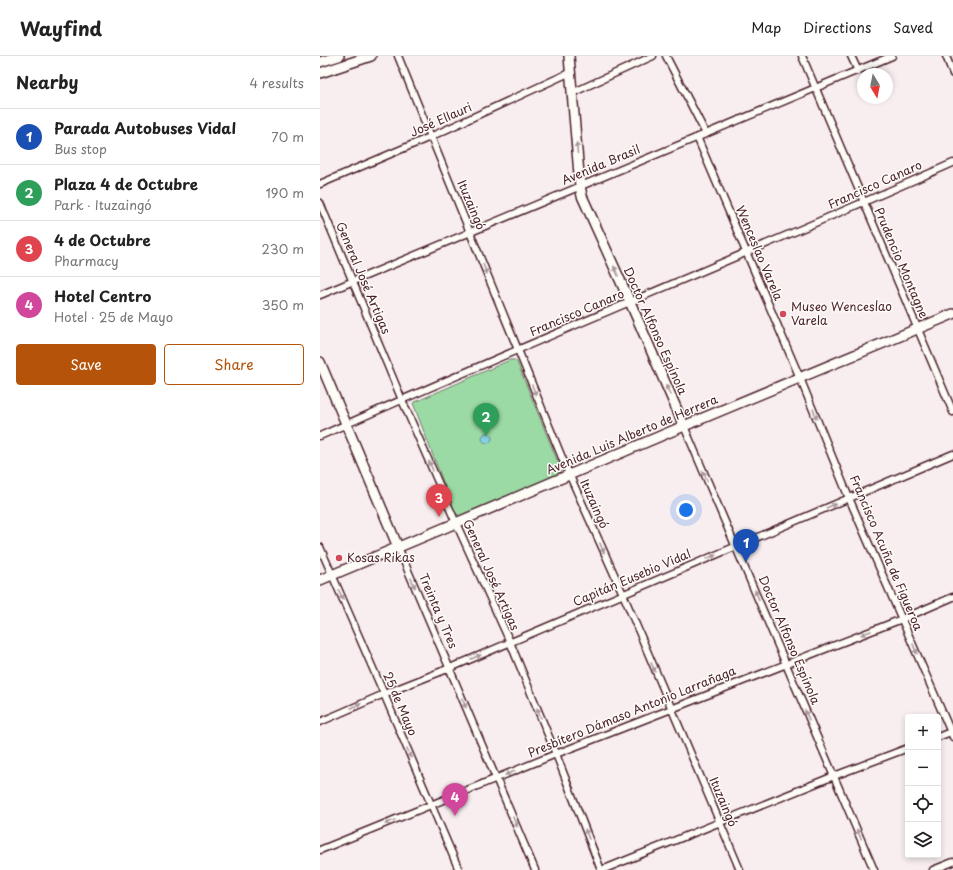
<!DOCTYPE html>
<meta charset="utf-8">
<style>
:root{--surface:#fff;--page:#f2f2f2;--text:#222;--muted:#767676;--line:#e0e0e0;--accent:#b45309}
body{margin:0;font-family:"Playpen Sans",sans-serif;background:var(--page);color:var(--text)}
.controls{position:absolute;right:12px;bottom:12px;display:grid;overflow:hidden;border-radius:4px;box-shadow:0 2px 6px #0003}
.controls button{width:36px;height:36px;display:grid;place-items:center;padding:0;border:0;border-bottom:1px solid var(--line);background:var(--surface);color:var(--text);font:20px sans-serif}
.compass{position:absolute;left:537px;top:12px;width:36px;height:36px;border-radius:50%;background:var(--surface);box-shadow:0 2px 6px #0003;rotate:170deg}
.you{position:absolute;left:366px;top:454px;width:14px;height:14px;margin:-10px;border:3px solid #fff;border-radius:50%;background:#1a73e8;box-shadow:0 0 0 6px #1a73e833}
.badge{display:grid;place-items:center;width:26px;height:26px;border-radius:50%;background:var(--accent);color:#fff;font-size:13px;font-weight:700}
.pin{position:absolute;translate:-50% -33px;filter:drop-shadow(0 1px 2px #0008)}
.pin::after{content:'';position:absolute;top:21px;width:14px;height:12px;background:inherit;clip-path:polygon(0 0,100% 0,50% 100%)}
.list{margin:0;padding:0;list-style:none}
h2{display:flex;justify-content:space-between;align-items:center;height:52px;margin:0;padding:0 16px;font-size:17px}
h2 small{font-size:13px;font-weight:400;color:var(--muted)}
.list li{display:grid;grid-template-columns:26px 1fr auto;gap:12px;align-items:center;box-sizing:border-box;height:56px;padding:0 16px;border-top:1px solid var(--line)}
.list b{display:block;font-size:15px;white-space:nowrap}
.list p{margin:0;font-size:13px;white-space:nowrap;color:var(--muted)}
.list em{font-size:13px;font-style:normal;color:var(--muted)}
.actions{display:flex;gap:8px;padding:12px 16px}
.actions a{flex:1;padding:9px 0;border:1px solid var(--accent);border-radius:4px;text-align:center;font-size:14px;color:var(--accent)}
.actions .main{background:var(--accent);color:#fff}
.icon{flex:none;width:22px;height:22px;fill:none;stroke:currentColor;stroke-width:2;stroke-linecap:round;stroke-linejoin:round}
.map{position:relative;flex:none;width:633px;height:814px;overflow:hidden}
header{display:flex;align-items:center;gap:24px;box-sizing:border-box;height:56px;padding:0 20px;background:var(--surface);border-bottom:1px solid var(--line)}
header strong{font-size:19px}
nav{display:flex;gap:22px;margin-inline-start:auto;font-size:14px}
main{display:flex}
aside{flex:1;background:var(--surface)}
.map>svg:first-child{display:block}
.green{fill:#9bdaa4;stroke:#727c68}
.water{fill:#84d2e3;stroke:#6d8a99}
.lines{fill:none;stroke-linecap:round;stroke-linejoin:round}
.street-casing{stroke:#4a1f2b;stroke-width:9}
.secondary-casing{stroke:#4a1f2b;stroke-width:12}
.street{stroke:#fdfcf7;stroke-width:6}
.secondary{stroke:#fdfcf7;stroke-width:9}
.oneway{fill:#ac999b}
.poi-dot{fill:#d1495b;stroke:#fdfcf7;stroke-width:1.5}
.labels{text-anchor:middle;stroke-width:3;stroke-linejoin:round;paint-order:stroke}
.street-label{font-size:12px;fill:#4a1f2b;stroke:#fdfcf7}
.poi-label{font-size:12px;fill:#4a1f2b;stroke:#fdfcf7;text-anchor:start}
</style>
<header>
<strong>Wayfind</strong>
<nav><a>Map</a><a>Directions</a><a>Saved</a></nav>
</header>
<main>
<aside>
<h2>Nearby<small>4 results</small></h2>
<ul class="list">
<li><span class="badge" style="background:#1a4fb4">1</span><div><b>Parada Autobuses Vidal</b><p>Bus stop</p></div><em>70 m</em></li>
<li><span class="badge" style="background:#2e9e5b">2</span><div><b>Plaza 4 de Octubre</b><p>Park · Ituzaingó</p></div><em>190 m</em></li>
<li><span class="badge" style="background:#e0444e">3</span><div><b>4 de Octubre</b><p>Pharmacy</p></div><em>230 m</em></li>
<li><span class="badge" style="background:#d1479c">4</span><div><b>Hotel Centro</b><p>Hotel · 25 de Mayo</p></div><em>350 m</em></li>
</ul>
<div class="actions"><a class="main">Save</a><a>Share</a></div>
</aside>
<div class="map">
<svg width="633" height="814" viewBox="0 0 633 814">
<rect width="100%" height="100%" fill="#f8eef0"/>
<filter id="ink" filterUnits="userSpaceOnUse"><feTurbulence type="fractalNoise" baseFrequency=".025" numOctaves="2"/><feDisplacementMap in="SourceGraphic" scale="8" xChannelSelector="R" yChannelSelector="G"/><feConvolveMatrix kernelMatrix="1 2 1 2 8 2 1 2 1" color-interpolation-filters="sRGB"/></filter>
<g filter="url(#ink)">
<polygon class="green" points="190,304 195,304 197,306 240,411 240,417 238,419 140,460 135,457 93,347"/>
<circle class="water" cx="167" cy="382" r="5"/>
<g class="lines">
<g class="street-casing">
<g id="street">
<polyline points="78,0 245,409 303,538 420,814"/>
<polyline points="346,0 386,78"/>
<polyline points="482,0 633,356"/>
<polyline points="531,0 538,15"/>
<polyline points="626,0 633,18"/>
<polyline points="252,37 333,0"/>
<polyline points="377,81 480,322 529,442 633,681"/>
<polyline points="0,128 110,81 251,16"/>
<polyline points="0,147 82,344 136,467 190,586 236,698 281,814"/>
<polyline points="0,239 572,0"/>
<polyline points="364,370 554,814"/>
<path d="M0,380C210,286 423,200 633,107"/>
<polyline points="0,491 64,638 139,814"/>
<polyline points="78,491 215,814"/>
<polyline points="0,666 64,638 130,612 633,398"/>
<polyline points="618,681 633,675"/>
<polyline points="0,794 236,698 582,563 633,541"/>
<polyline points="282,814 514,720 588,692"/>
<polyline points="613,814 633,806"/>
</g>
</g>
<g class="secondary-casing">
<g id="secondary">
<polyline points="249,0 260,130 262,140 310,246 364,370"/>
<polyline points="0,6 19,0"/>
<polyline points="0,17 51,0"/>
<polyline points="0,306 78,491"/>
<polyline points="0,524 136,467 364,370 633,258"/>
</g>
</g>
<use href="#street" class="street"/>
<use href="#secondary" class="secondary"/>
</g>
<defs><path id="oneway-solid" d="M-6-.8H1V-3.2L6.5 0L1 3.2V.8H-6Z"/></defs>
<g class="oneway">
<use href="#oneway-solid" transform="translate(257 92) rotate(-95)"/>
<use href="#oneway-solid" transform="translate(165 213) rotate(68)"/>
<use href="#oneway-solid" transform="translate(296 215) rotate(-114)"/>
<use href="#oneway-solid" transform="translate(214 334) rotate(68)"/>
<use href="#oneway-solid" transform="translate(348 334) rotate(-113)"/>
<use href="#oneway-solid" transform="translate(495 358) rotate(68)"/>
<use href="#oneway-solid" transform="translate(111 410) rotate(-113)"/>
<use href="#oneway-solid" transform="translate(385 420) rotate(-114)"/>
<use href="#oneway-solid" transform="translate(511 450) rotate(-23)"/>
<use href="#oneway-solid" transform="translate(282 492) rotate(66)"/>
<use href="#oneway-solid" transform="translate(391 501) rotate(-23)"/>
<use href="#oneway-solid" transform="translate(93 527) rotate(67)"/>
<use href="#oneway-solid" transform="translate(21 539) rotate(66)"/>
<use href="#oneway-solid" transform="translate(437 539) rotate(-113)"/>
<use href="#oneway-solid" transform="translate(546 577) rotate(159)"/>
<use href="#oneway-solid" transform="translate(595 593) rotate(67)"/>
<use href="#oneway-solid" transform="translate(156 601) rotate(-23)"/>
<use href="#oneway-solid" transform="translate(333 611) rotate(67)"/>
<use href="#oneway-solid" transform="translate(144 647) rotate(67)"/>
<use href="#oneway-solid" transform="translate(36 650) rotate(-24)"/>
<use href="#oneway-solid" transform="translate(219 657) rotate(-112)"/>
<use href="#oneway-solid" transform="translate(487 659) rotate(-113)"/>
<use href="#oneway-solid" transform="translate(89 697) rotate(67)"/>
<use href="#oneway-solid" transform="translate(190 717) rotate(157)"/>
<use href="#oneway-solid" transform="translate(70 766) rotate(158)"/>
<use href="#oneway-solid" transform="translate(195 766) rotate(67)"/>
<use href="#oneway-solid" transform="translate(267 778) rotate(-111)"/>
<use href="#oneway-solid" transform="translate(539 778) rotate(-114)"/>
</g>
</g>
<g class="poi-dot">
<circle cx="463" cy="258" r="4"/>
<circle cx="19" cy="502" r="4"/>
</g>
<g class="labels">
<g class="street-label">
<text transform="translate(121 64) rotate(-24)" y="4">José Ellauri</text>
<text transform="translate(281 109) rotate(-23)" y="4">Avenida Brasil</text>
<text transform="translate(555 129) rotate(-24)" y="4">Francisco Canaro</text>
<text transform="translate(151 149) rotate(67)" y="4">Ituzaingó</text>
<text transform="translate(439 197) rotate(67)" y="4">Wenceslao Varela</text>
<text transform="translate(581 207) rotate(67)" y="4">Prudencio Montagne</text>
<text transform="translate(43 222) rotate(67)" y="4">General José Artigas</text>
<text transform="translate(257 257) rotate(-23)" y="4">Francisco Canaro</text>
<text transform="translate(335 275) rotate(66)" y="4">Doctor Alfonso Espínola</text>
<text transform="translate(312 379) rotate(-23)" y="4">Avenida Luis Alberto de Herrera</text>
<text transform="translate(274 448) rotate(66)" y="4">Ituzaingó</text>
<text transform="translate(566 497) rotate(67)" y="4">Francisco Acuña de Figueroa</text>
<text transform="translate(171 519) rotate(66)" y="4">General José Artigas</text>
<text transform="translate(312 522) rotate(-23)" y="4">Capitán Eusebio Vidal</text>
<text transform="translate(118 555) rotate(67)" y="4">Treinta y Tres</text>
<text transform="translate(469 584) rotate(67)" y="4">Doctor Alfonso Espínola</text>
<text transform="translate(80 648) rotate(67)" y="4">25 de Mayo</text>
<text transform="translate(312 656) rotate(-22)" y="4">Presbítero Dámaso Antonio Larrañaga</text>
<text transform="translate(403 746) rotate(67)" y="4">Ituzaingó</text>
</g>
<g class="poi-label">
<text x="471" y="255">Museo Wenceslao<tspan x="471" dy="14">Varela</tspan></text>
<text x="27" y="506">Kosas Rikas</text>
</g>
</g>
</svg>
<div class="controls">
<button>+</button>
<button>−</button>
<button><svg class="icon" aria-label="locate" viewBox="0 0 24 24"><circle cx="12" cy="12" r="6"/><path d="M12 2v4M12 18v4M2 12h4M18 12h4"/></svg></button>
<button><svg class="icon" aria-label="layers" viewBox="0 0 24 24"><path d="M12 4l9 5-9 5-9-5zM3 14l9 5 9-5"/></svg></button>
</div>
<svg class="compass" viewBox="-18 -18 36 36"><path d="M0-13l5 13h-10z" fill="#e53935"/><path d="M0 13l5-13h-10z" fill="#767676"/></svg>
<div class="you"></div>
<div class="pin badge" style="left:426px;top:506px;background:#1a4fb4">1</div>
<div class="pin badge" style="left:166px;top:380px;background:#2e9e5b">2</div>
<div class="pin badge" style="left:119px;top:461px;background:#e0444e">3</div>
<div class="pin badge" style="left:135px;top:760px;background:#d1479c">4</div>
</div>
</main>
